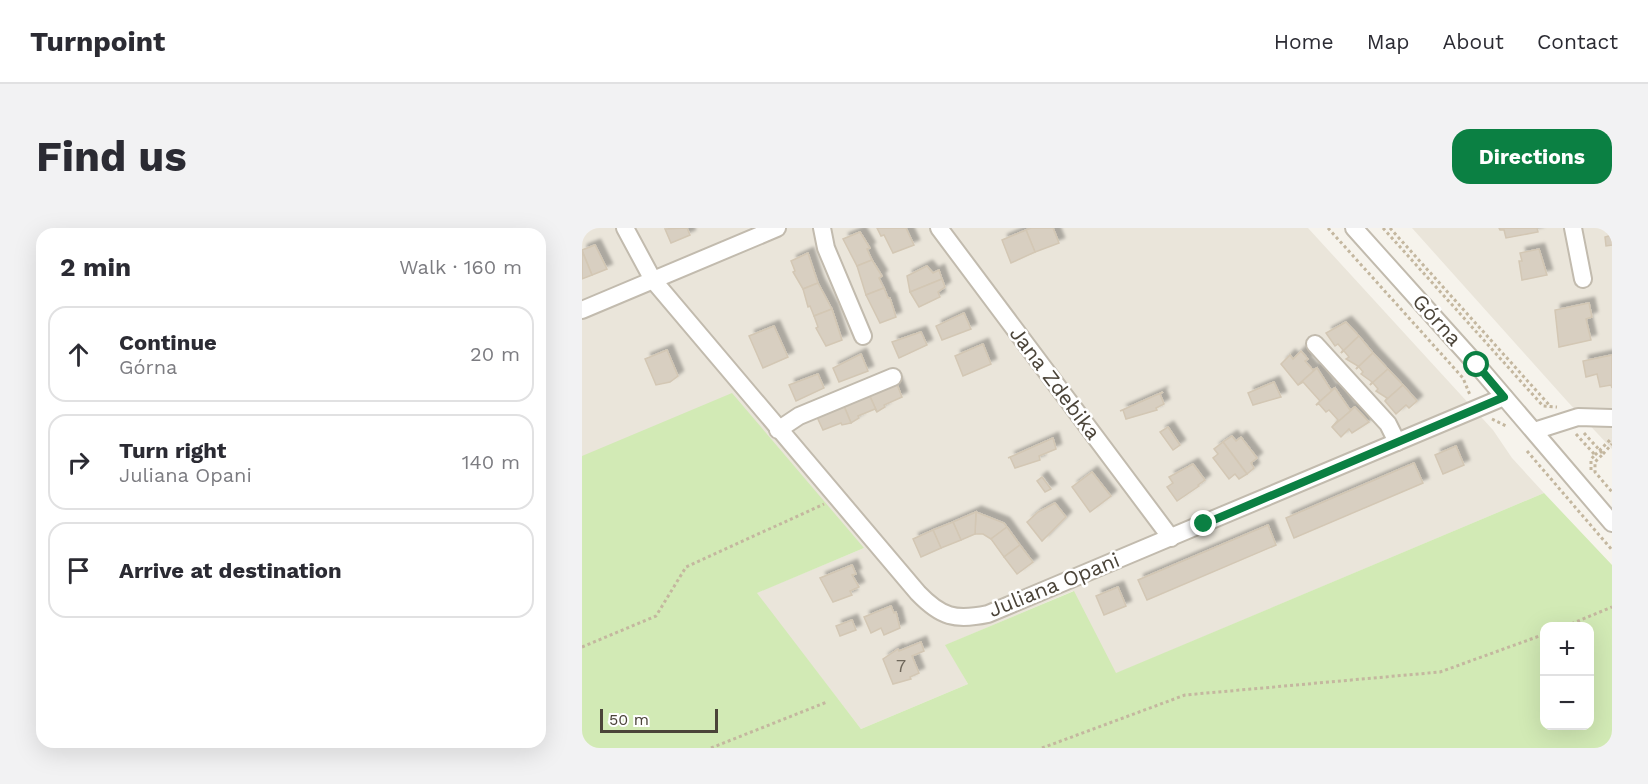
<!DOCTYPE html>
<meta charset="utf-8">
<style>
:root{--surface:#fff;--page:#f2f2f3;--text:#2b2b33;--muted:#7c7c81;--line:#e1e1e2;--accent:#0b8043}
body{margin:0;font-family:"Work Sans",sans-serif;background:var(--page);color:var(--text)}
.controls{position:absolute;right:18px;bottom:18px;display:grid;overflow:hidden;border-radius:12px;box-shadow:0 6px 24px #0002}
.controls button{width:54px;height:54px;display:grid;place-items:center;padding:0;border:0;border-bottom:2px solid var(--line);background:var(--surface);color:var(--text);font:30px sans-serif}
.scale{position:absolute;left:18px;bottom:15px;width:118px;box-sizing:border-box;padding-left:6px;border:3px solid #4b4439;border-top:0;font-size:16px;line-height:21px;white-space:nowrap;color:#4b4439;-webkit-text-stroke:4px #fff;paint-order:stroke}
.stop{position:absolute;width:18px;height:18px;margin:-14px;border:4px solid #0b8043;border-radius:50%;background:#fff}
.stop.end{background:#0b8043;border-color:#fff;box-shadow:0 2px 6px #0008}
.list{margin:0;padding:0;list-style:none}
h2{display:flex;justify-content:space-between;align-items:center;height:78px;margin:0;padding:0 24px;font-size:26px}
h2 small{font-size:20px;font-weight:400;color:var(--muted)}
.list li{display:grid;grid-template-columns:39px 1fr auto;gap:18px;align-items:center;box-sizing:border-box;height:96px;margin:0 12px 12px;padding:0 12px;border:2px solid var(--line);border-radius:18px}
.list b{display:block;font-size:22px;white-space:nowrap}
.list p{margin:0;font-size:20px;white-space:nowrap;color:var(--muted)}
.list em{font-size:20px;font-style:normal;color:var(--muted)}
.icon{flex:none;width:33px;height:33px;fill:none;stroke:currentColor;stroke-width:2;stroke-linecap:round;stroke-linejoin:round}
.map{position:relative;flex:none;width:1030px;height:520px;overflow:hidden;border-radius:18px}
header{display:flex;align-items:center;gap:36px;box-sizing:border-box;height:84px;padding:0 30px;background:var(--surface);border-bottom:2px solid var(--line)}
header strong{font-size:28px}
nav{display:flex;gap:33px;margin-inline-start:auto;font-size:21px}
.intro{display:flex;align-items:center;justify-content:space-between;box-sizing:border-box;height:144px;padding:0 36px}
h1{margin:0;font-size:42px}
.button{padding:15px 27px;border-radius:18px;background:var(--accent);color:#fff;font-size:21px;font-weight:700}
main{display:flex;gap:36px;padding:0 36px}
aside{flex:1;background:var(--surface);border-radius:18px;box-shadow:0 6px 24px #0002}
.map>svg:first-child{display:block}
.residential{fill:#eae5da}
.green{fill:#d2eab5;fill-rule:evenodd}
.building{fill:#d8cfc1;stroke:#d3c7b4;stroke-width:1.5;filter:url(#shadow)}
.lines{fill:none;stroke-linecap:round;stroke-linejoin:round}
.minor-casing{stroke:#c2bbae;stroke-width:20}
.path{stroke:#c4b79f;stroke-width:3;stroke-dasharray:3 3;stroke-linecap:butt}
.minor{stroke:#fff;stroke-width:16}
.route{stroke:#0b8043;stroke-width:8}
.labels{text-anchor:middle;stroke-width:5;stroke-linejoin:round;paint-order:stroke}
.number-label{font-size:18px;fill:#6e675b}
.street-label{font-size:21px;fill:#4b4439;stroke:#fff}
</style>
<header>
<strong>Turnpoint</strong>
<nav><a>Home</a><a>Map</a><a>About</a><a>Contact</a></nav>
</header>
<div class="intro"><h1>Find us</h1><a class="button">Directions</a></div>
<main>
<aside>
<h2>2 min<small>Walk · 160 m</small></h2>
<ul class="list">
<li><svg class="icon" aria-label="ahead" viewBox="0 0 24 24"><path d="M12 20V5M6 11l6-6 6 6"/></svg><div><b>Continue</b><p>Górna</p></div><em>20 m</em></li>
<li><svg class="icon" aria-label="right" viewBox="0 0 24 24"><path d="M7 20v-9h11M14 6l5 5-5 5"/></svg><div><b>Turn right</b><p>Juliana Opani</p></div><em>140 m</em></li>
<li><svg class="icon" aria-label="arrive" viewBox="0 0 24 24"><path d="M6 21V4h12l-3 4 3 4H6"/></svg><div><b>Arrive at destination</b></div></li>
</ul>
</aside>
<div class="map">
<svg width="1030" height="520" viewBox="0 0 1030 520">
<defs>
<filter id="shadow"><feDropShadow dx="5.5" dy="-5.5" stdDeviation="1.5" flood-color="#0004"/></filter>
</defs>
<rect width="100%" height="100%" fill="#f6f3ec"/>
<g class="residential">
<polygon points="0,0 726,0 911,202 930,230 962,265 533,446 491,363 364,417 386,456 279,501 174,365 282,320 0,228"/>
<polygon points="830,0 1030,0 1030,221 985,173"/>
</g>
<path class="green" d="M150,165L282,320L175,365L279,501L386,456L363,417L492,363L534,445L962,265L1030,337V520H0V228ZM1008,398V497H963V398Z"/>
<g class="building">
<polygon points="105,0 108,7 89,15 83,1"/>
<polygon points="295,0 324,0 332,17 311,25 302,7 299,8"/>
<polygon points="449,0 471,0 477,15 453,24 444,2"/>
<polygon points="917,0 955,0 956,4 924,10 922,2 918,2"/>
<polygon points="444,2 453,24 429,35 420,12"/>
<polygon points="278,4 288,20 285,21 290,32 275,38 261,11"/>
<polygon points="1030,7 1030,17 1024,18 1023,9"/>
<polygon points="13,17 25,41 10,47 0,22"/>
<polygon points="957,21 965,47 940,52 937,33 940,33 938,25"/>
<polygon points="0,23 10,47 0,51"/>
<polygon points="226,25 236,55 221,61 211,44 213,43 209,33"/>
<polygon points="290,32 300,48 297,50 302,60 284,67 275,38"/>
<polygon points="345,38 351,45 357,42 360,51 328,64 325,48"/>
<polygon points="360,51 363,59 356,64 358,69 337,79 328,64"/>
<polygon points="236,55 250,81 232,88 228,78 226,79 221,61"/>
<polygon points="302,60 306,70 308,70 314,89 298,95 284,67"/>
<polygon points="1007,75 1010,89 1004,91 1009,112 977,119 973,82"/>
<polygon points="250,81 260,112 244,118 234,100 236,99 232,88"/>
<polygon points="382,85 389,101 360,112 354,98"/>
<polygon points="764,94 777,108 759,125 761,122 756,116 753,118 744,105"/>
<polygon points="192,98 206,129 181,140 167,108"/>
<polygon points="339,104 345,117 317,130 310,114"/>
<polygon points="777,108 791,125 774,141 776,138 764,131 767,129 762,123 759,125"/>
<polygon points="401,116 409,136 381,148 373,128"/>
<polygon points="85,122 96,148 88,154 74,157 63,131"/>
<polygon points="719,123 726,131 723,133 731,142 735,140 716,157 699,136 708,127 711,131"/>
<polygon points="791,125 806,141 788,157 790,154 779,146 781,144 777,139 774,141"/>
<polygon points="279,126 286,143 257,154 251,140"/>
<polygon points="1030,127 1030,160 1029,157 1018,159 1015,146 1004,149 1001,133"/>
<polygon points="735,140 749,162 753,160 734,177 738,173 721,154 716,157"/>
<polygon points="806,141 821,157 803,173 805,170 794,163 796,161 791,155 788,157"/>
<polygon points="236,146 242,160 214,173 207,157"/>
<polygon points="314,154 320,169 302,177 303,179 295,184 286,164 289,167"/>
<polygon points="692,154 699,169 671,177 666,165"/>
<polygon points="821,157 835,173 827,180 824,177 814,186 803,173"/>
<polygon points="753,160 768,182 773,179 750,199 756,192 747,182 744,184 737,176 734,177"/>
<polygon points="286,164 295,184 293,181 276,188 277,190 269,195 262,178"/>
<polygon points="581,164 578,166 582,176 574,180 575,182 544,191 541,182 538,183"/>
<polygon points="262,178 269,195 260,197 259,195 241,202 234,187"/>
<polygon points="773,179 787,194 770,205 767,201 759,209 750,199"/>
<polygon points="586,199 598,217 591,222 578,204"/>
<polygon points="650,208 654,213 659,209 675,230 669,235 672,240 665,246 641,214"/>
<polygon points="471,210 474,221 457,228 458,232 433,240 428,229 426,230"/>
<polygon points="641,214 665,246 657,251 653,246 647,251 631,230 636,226 632,221"/>
<polygon points="874,218 882,237 861,246 853,227"/>
<polygon points="832,235 841,255 712,310 704,290"/>
<polygon points="611,236 623,252 616,257 617,258 595,273 585,259 591,255 587,249"/>
<polygon points="510,244 529,268 508,284 490,259"/>
<polygon points="460,249 469,261 463,264 455,253"/>
<polygon points="473,275 484,289 460,313 445,294 456,284"/>
<polygon points="394,284 422,295 425,299 409,311 401,306 393,306"/>
<polygon points="394,284 393,306 379,312 371,294"/>
<polygon points="371,294 379,312 359,320 351,302"/>
<polygon points="686,297 694,317 565,372 556,352"/>
<polygon points="425,299 438,317 422,329 409,311"/>
<polygon points="351,302 359,320 339,329 331,311"/>
<polygon points="438,317 451,334 435,346 422,329"/>
<polygon points="270,337 274,346 270,347 277,359 268,363 270,367 251,374 238,350"/>
<polygon points="536,359 544,378 522,387 514,368"/>
<polygon points="309,378 312,385 314,384 318,400 302,407 299,400 289,405 282,389"/>
<polygon points="270,392 274,402 258,408 254,398"/>
<polygon points="339,414 342,423 330,428 337,445 328,449 329,451 311,456 301,431 316,421 317,423"/>
</g>
<g class="lines">
<g class="minor-casing">
<g id="minor">
<path d="M43,0L71,52L336,365C359,389 373,393 406,386L922,169"/>
<polyline points="240,0 244,20 281,108"/>
<polyline points="357,0 589,310"/>
<polyline points="772,0 895,137 1030,295"/>
<polyline points="991,0 1001,51"/>
<polyline points="0,82 195,0"/>
<polyline points="733,116 806,196 815,214"/>
<polyline points="196,202 217,188 311,149"/>
<polyline points="952,203 996,189 1030,190"/>
</g>
</g>
<g class="path">
<polyline points="746,0 881,150 888,167"/>
<polyline points="801,0 961,178 975,179"/>
<polyline points="808,0 969,179"/>
<polyline points="910,191 926,199"/>
<polyline points="1002,205 1021,226 1013,234 1013,244 1030,264"/>
<polyline points="994,206 1013,227 1009,231 1009,245"/>
<polyline points="945,223 1030,322"/>
<polyline points="1021,226 1030,216"/>
<polyline points="1013,227 1030,210"/>
<polyline points="984,398 1030,379"/>
<polyline points="0,419 74,388 104,339 242,276"/>
<polyline points="129,520 245,474"/>
<polyline points="460,520 603,467 858,444 963,406"/>
</g>
<use href="#minor" class="minor"/>
</g>
<g class="lines">
<polyline class="route" points="622,296 922,169 895,137"/>
</g>
<g class="labels">
<g class="number-label">
<text x="319" y="444">7</text>
</g>
<g class="street-label">
<text transform="translate(855 92) rotate(48)" y="7">Górna</text>
<text transform="translate(473 155) rotate(53)" y="7">Jana Zdebika</text>
<text transform="translate(472 357) rotate(-22)" y="7">Juliana Opani</text>
</g>
</g>
</svg>
<div class="controls">
<button>+</button>
<button>−</button>
</div>
<div class="scale">50 m</div>
<div class="stop" style="left:895px;top:137px"></div>
<div class="stop end" style="left:622px;top:296px"></div>
</div>
</main>
